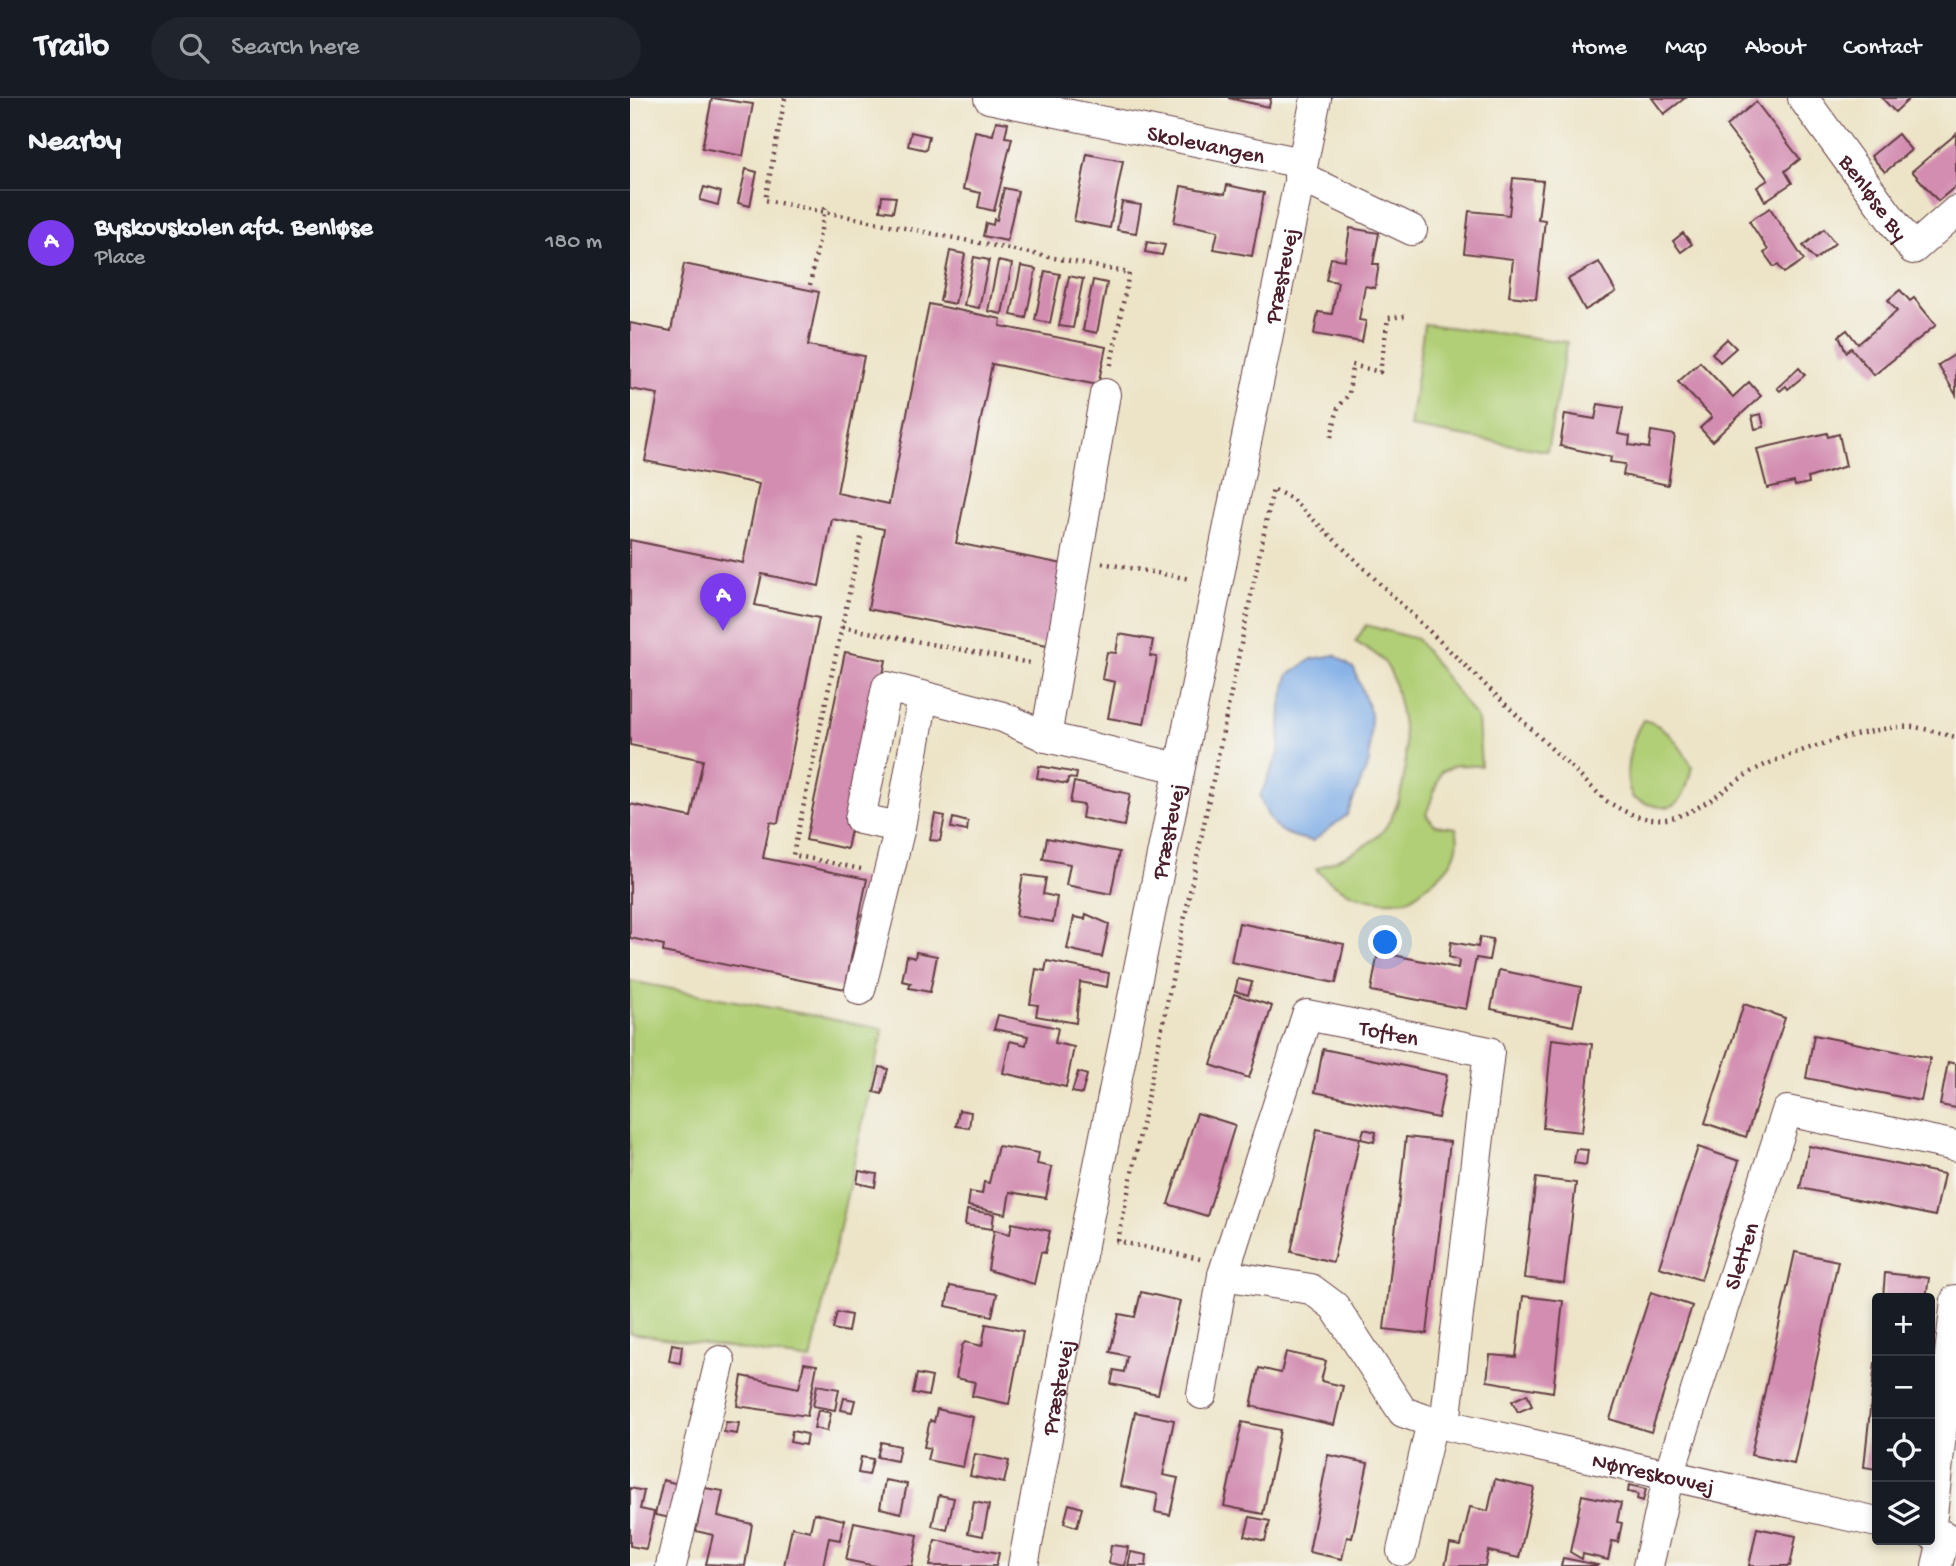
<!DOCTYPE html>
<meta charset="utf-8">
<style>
:root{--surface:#171b24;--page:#20242c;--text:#f1f3f6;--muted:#9ea1a6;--line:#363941;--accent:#7c3aed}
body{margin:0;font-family:"Gochi Hand",sans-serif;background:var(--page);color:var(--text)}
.controls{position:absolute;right:21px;bottom:21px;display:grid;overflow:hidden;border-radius:7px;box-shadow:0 4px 10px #0003}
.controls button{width:63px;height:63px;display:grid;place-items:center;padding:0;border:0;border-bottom:2px solid var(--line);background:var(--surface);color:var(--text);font:35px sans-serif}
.you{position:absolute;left:756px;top:845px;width:24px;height:24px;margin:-18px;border:5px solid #fff;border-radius:50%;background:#1a73e8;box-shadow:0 0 0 10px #1a73e833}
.badge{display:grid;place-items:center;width:46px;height:46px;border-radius:50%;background:var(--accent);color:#fff;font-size:23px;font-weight:700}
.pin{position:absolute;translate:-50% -58px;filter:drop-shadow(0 2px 4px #0008)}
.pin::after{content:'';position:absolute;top:37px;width:24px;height:21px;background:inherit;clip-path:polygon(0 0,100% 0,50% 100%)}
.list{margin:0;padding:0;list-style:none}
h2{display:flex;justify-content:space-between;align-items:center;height:91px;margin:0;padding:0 28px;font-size:30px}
h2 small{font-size:23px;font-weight:400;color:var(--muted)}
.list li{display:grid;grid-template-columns:46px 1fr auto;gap:21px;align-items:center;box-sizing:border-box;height:105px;padding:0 28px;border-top:2px solid var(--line)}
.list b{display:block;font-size:26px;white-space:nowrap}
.list p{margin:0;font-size:23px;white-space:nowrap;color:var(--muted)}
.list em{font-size:23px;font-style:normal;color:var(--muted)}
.icon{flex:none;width:38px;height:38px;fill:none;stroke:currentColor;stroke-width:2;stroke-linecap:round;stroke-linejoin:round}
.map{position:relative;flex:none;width:1326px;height:1468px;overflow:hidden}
header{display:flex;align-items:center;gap:42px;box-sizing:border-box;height:98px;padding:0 35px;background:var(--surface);border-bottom:2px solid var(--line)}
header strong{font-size:33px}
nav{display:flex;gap:38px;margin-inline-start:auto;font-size:24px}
.search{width:490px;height:63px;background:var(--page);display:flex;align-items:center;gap:18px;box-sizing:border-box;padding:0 24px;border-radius:38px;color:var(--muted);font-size:26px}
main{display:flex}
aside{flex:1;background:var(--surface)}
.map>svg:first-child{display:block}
.green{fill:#b1cf76;stroke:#7e7750;stroke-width:2}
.water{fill:#7babe6;stroke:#626588;stroke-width:2}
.building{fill:#d38db1}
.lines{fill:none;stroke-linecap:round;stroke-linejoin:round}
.minor-casing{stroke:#623d42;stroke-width:32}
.path{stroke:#623d42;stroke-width:4.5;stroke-dasharray:2 5;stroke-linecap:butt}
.minor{stroke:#fff;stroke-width:30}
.labels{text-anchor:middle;stroke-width:7;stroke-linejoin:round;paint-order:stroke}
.street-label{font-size:23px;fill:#4a1f2b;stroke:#f6f6f2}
</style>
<header>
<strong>Trailo</strong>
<div class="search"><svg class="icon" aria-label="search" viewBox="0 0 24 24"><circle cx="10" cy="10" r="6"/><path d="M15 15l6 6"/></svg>Search here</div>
<nav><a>Home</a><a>Map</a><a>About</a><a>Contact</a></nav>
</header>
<main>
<aside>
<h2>Nearby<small></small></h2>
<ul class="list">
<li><span class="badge">A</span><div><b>Byskovskolen afd. Benløse</b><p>Place</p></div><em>180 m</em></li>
</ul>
</aside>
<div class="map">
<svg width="1326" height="1468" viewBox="0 0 1326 1468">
<rect width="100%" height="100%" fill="#f6f6f2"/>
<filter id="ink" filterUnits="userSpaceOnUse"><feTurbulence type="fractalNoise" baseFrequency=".0143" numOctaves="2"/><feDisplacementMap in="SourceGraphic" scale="14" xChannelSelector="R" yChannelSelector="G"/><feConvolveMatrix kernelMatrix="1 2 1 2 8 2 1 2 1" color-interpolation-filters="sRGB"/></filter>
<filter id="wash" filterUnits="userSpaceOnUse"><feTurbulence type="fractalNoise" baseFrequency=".00686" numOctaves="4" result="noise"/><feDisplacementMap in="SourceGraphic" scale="28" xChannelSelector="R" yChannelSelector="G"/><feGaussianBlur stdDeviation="1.57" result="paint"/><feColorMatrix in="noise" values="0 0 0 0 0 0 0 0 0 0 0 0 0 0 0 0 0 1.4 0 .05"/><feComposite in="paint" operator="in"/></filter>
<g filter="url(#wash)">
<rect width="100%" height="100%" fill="#ede4c7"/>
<g class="green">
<polygon points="794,226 937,244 917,353 780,329"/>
<path d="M736,527L787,541L848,622L851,668L826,667L811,674L796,717L805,727L826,730C834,758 813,776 793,791C787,795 781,801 775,802C742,807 708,795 686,771C705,762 743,748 755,730C781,692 778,643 768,601C765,588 762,571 752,562C745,554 734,549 725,544Z"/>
<path d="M1013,622C1038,627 1049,647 1062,668C1053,709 1045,719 1003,700C991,678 1000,643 1013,622Z"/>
<polygon points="0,883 253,931 181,1262 0,1235"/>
</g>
<path class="water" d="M705,557L724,571L741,616L739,664L717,717L683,743C650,737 640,731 630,698L649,655L651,608L658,577L682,561Z"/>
<g id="blocks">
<g class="building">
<polygon points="82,0 123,6 113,58 72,50"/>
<polygon points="598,0 641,0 639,9"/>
<polygon points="1022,0 1055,0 1034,16"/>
<polygon points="1252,0 1280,0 1265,14"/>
<polygon points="1126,4 1170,61 1155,73 1162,85 1135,103 1127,89 1138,82 1096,28"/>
<polygon points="366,23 378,25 375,39 382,40 364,113 348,109 351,95 333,91 345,33 363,37"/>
<polygon points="281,34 299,38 296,52 278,48"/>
<polygon points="1268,36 1281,52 1255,74 1241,58"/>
<polygon points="1326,36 1326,88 1308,103 1282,73"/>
<polygon points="457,56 493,63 480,130 444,123"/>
<polygon points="116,71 127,74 120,108 108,105"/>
<polygon points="883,80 913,83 908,121 915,122 906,201 879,198 883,161 834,155 839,113 879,117"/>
<polygon points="597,87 634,95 622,158 584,151 588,133 544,124 551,88 595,96"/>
<polygon points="74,89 91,94 88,107 70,102"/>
<polygon points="374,90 388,93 377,143 353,138 356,125 363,127 364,121 367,122"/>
<polygon points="252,98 266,99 263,114 250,112"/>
<polygon points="492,104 511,107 506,135 487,132"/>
<polygon points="1140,110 1174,162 1154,175 1148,167 1144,169 1134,155 1138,152 1119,123"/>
<polygon points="720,130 749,135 743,166 749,166 745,190 735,188 729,222 736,223 732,244 684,236 688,214 702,216 708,184 696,182 701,160 715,162"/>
<polygon points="1194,131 1205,145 1185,162 1173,148"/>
<polygon points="1053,135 1062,146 1051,154 1043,143"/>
<polygon points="517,144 535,147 532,157 515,154"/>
<polygon points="320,153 335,156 325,206 310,203"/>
<polygon points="344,159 359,162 349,210 334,207"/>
<polygon points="368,163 382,166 372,216 358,213"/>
<polygon points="969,164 986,194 955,212 938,181"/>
<polygon points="54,166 189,194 178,247 234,258 207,395 259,406 299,206 371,221 370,228 476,249 468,287 362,266 326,445 433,466 417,547 238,511 254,431 202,421 189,488 132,476 125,507 189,520 148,725 140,724 133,760 237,781 215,891 33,854 34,847 0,840 0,706 61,719 73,662 0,647 0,442 113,465 129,386 15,363 28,296 0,291 0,225 41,233"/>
<polygon points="391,168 406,171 396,220 381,217"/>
<polygon points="415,173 430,176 420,225 405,222"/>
<polygon points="439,178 453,181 443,230 429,228"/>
<polygon points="463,182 477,185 467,235 453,232"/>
<polygon points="1270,192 1280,203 1284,200 1306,227 1244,277 1221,250 1216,254 1209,238 1217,232 1228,246 1267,213 1258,202"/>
<polygon points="1097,241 1106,250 1090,264 1082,255"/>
<polygon points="1326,256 1326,297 1308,267"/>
<polygon points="1070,264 1103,299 1119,284 1131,298 1082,343 1070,330 1082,319 1048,284"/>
<polygon points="1169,270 1175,277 1158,291 1156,288 1150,293 1147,290"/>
<polygon points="968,306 993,310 988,336 1000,338 999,347 1019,350 1021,333 1045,337 1038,387 993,377 995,366 980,364 981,359 930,348 935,316 965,321"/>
<polygon points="1131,316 1134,329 1125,331 1122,318"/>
<polygon points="1197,335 1198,339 1209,336 1216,368 1178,380 1179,385 1165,388 1164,384 1137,390 1127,351"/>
<polygon points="489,536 523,542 520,558 527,559 514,626 478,620 485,584 472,581 477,554 486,555"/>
<polygon points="215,554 256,562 217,751 176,742"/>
<polygon points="409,668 447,675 446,681 438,680 437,686 407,680"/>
<polygon points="444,684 500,696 494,728 452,720 454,707 440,705"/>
<polygon points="305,716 315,718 310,743 300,742"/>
<polygon points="323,720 338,724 337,733 321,730"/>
<polygon points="417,740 489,754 481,796 436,787 440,766 413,761"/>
<polygon points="393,777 416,780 413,796 427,799 423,824 386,818"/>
<polygon points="456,816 479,826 472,859 437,851 444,819 455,821"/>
<polygon points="609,825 714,846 706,885 601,864"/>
<polygon points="850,839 863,841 859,862 846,860 836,911 741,893 748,854 828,870 829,862 819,859 821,844 848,849"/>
<polygon points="286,854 307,858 300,894 279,890 281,885 272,883 277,858 285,860"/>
<polygon points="417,863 479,875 477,889 450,884 446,925 406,918 408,907 400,906 406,871 415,873"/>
<polygon points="869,872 951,889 943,928 861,911"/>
<polygon points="608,881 622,884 618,897 605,893"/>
<polygon points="604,896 642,908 619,980 581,967"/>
<polygon points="1114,906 1155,920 1116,1039 1075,1025"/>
<polygon points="368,917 428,930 425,945 444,949 436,989 373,975 380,943 396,947 398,938 364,931"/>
<polygon points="1184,937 1300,960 1291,1003 1176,980"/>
<polygon points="922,941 962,946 952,1034 913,1030"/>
<polygon points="693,951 817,977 808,1020 685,994"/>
<polygon points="1318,964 1326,966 1326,1010 1310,1007"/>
<polygon points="250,969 258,971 252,996 244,994"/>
<polygon points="448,974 457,977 452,996 442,994"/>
<polygon points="329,1012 341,1014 339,1030 326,1028"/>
<polygon points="567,1015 605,1027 577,1118 538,1106"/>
<polygon points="687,1031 730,1040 703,1164 661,1154"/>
<polygon points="734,1031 746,1034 744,1044 731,1041"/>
<polygon points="776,1039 820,1044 797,1236 754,1231"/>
<polygon points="368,1048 409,1055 407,1066 422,1069 416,1100 380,1094 376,1116 338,1108 340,1094 352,1096 354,1084 359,1085"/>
<polygon points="1179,1048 1314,1076 1305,1118 1170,1090"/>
<polygon points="1068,1049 1109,1063 1071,1182 1029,1169"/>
<polygon points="946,1051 958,1052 956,1067 944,1065"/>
<polygon points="229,1073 247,1076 245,1089 227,1085"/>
<polygon points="906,1080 946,1085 934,1185 894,1180"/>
<polygon points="337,1112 364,1116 362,1131 335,1127"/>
<polygon points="382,1125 420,1133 415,1155 411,1154 404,1186 358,1172 364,1132 380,1136"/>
<polygon points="1165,1154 1208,1163 1164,1366 1121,1357"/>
<polygon points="1255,1175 1299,1180 1296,1200 1253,1200"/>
<polygon points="320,1188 367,1196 362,1218 316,1208"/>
<polygon points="511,1194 550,1203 528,1296 481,1286 484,1272 494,1274 497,1258 480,1254 489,1216 505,1219"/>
<polygon points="1021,1194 1062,1208 1021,1334 980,1321"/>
<polygon points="893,1198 933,1203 923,1294 857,1283 860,1257 886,1259"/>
<polygon points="207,1214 221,1217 218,1234 203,1231"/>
<polygon points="356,1226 393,1233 379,1306 342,1298 345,1284 326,1280 332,1248 335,1244 352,1248"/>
<polygon points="42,1246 52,1248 50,1265 39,1263"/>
<polygon points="656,1254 696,1263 691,1283 713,1288 704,1327 621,1308 629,1270 651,1275"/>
<polygon points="174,1265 187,1267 177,1318 107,1308 112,1278 169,1290"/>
<polygon points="1245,1265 1247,1265 1247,1371 1234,1369"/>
<polygon points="287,1276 302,1279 298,1298 283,1295"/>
<polygon points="187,1287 209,1291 205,1312 183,1308"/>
<polygon points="897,1296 902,1308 888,1314 882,1303"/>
<polygon points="214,1300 225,1302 222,1314 211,1312"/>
<polygon points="307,1311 343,1319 333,1369 297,1362 300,1350 294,1349 300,1322 304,1324"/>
<polygon points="188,1312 201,1315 197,1333 184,1330"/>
<polygon points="505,1314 544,1322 533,1377 548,1380 540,1417 525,1414 528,1396 490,1388"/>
<polygon points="96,1324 109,1325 107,1336 94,1334"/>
<polygon points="612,1324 650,1332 633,1416 594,1408"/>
<polygon points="162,1333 177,1336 175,1347 160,1344"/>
<polygon points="251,1344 270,1348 267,1363 247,1359"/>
<polygon points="345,1356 379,1363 374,1385 340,1378"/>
<polygon points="698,1357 738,1365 722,1440 717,1439 712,1461 679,1454"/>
<polygon points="231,1359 243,1361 239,1377 228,1375"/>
<polygon points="865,1381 904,1390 889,1460 858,1453 855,1468 815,1468 820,1446 831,1448 840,1409 858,1413"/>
<polygon points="33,1382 48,1386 41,1420 25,1417"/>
<polygon points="255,1382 277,1386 271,1415 250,1410"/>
<polygon points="999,1387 1016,1391 1013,1403 1007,1401 1008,1396 998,1394"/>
<polygon points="0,1390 14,1393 10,1411 24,1414 16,1451 0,1448"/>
<polygon points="75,1390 93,1393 88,1418 122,1426 115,1468 76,1466 83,1437 66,1433"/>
<polygon points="309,1397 324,1400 317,1432 302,1428"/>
<polygon points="952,1397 991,1405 987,1424 992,1425 988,1444 982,1443 978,1462 953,1456 952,1461 940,1454"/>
<polygon points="344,1404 359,1407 353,1438 338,1435"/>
<polygon points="439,1406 452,1410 447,1429 434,1425"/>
<polygon points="184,1415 214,1422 210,1442 199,1440 193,1468 154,1468 162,1429 180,1433"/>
<polygon points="620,1419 640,1423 635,1443 615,1438"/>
<polygon points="224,1424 288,1437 282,1468 245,1468 216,1462"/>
<polygon points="1127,1430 1166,1438 1160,1468 1119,1468"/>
<polygon points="305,1442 369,1455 366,1468 300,1468"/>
<polygon points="481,1447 498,1449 495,1468 479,1465"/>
<polygon points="501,1454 517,1457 516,1468 498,1468"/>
<polygon points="933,1460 968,1467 967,1468 931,1468"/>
</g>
</g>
</g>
<g filter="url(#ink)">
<use href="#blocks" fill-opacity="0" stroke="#623d42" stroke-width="2"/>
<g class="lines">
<g class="minor-casing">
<g id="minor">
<path id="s1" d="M359,0L672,65"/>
<path id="s2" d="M1173,0L1283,151L1326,113"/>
<polyline points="669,78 782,132"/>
<polyline points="293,598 270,729 230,721 257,589 373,619 416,639 549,670"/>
<polyline points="416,639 475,296"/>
<polyline points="230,892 270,729"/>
<path id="s3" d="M593,1177L681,1191L704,1208L773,1314L802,1324L1247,1424"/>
<path id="s4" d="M572,1296L593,1177L677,917L859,954L815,1326"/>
<polyline points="1300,1435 1326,1202"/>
<polyline points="772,1453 802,1324"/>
<polyline points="41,1468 90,1263"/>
<path id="s5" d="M393,1468L455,1136L686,0"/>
<path id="s6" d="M1018,1468L1039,1376L1157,1013L1326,1048"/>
<polyline points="1307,1468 1314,1438"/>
</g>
</g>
<g class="path">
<polyline points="155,0 135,102 499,175 480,271"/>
<polyline points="180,187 196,106"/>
<polyline points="701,339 708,310 719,296 722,267 750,274 758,220 775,218"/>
<polyline points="472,465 560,481"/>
<polyline points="212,529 400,565"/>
<polyline points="231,771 163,757 232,435"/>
<polyline points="486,1143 570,1161"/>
<path d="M488,1143L643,391L662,401L975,702C994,714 1011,723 1035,721C1066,717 1094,691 1119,675C1149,657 1250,625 1284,629C1298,631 1312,636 1326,639"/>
</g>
<use href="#minor" class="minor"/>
</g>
</g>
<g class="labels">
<g class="street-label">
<text dy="8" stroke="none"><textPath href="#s1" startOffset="222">Skolevangen</textPath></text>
<text dy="8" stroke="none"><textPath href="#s2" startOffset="122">Benløse By</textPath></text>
<text dy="8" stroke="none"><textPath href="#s5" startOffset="1316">Præstevej</textPath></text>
<text dy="8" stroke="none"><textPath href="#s5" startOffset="749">Præstevej</textPath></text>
<text dy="8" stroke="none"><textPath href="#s4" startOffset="478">Toften</textPath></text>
<text dy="8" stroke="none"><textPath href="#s6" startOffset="324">Sletten</textPath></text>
<text dy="8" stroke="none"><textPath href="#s5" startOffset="182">Præstevej</textPath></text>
<text dy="8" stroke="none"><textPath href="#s3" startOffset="502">Nørreskovvej</textPath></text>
</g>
</g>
</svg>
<div class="controls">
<button>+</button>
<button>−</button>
<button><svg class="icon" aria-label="locate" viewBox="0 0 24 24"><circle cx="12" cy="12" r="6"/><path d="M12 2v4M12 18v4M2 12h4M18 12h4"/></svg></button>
<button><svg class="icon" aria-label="layers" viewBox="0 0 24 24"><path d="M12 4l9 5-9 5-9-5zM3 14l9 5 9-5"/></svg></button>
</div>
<div class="you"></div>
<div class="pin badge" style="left:93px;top:533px">A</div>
</div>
</main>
